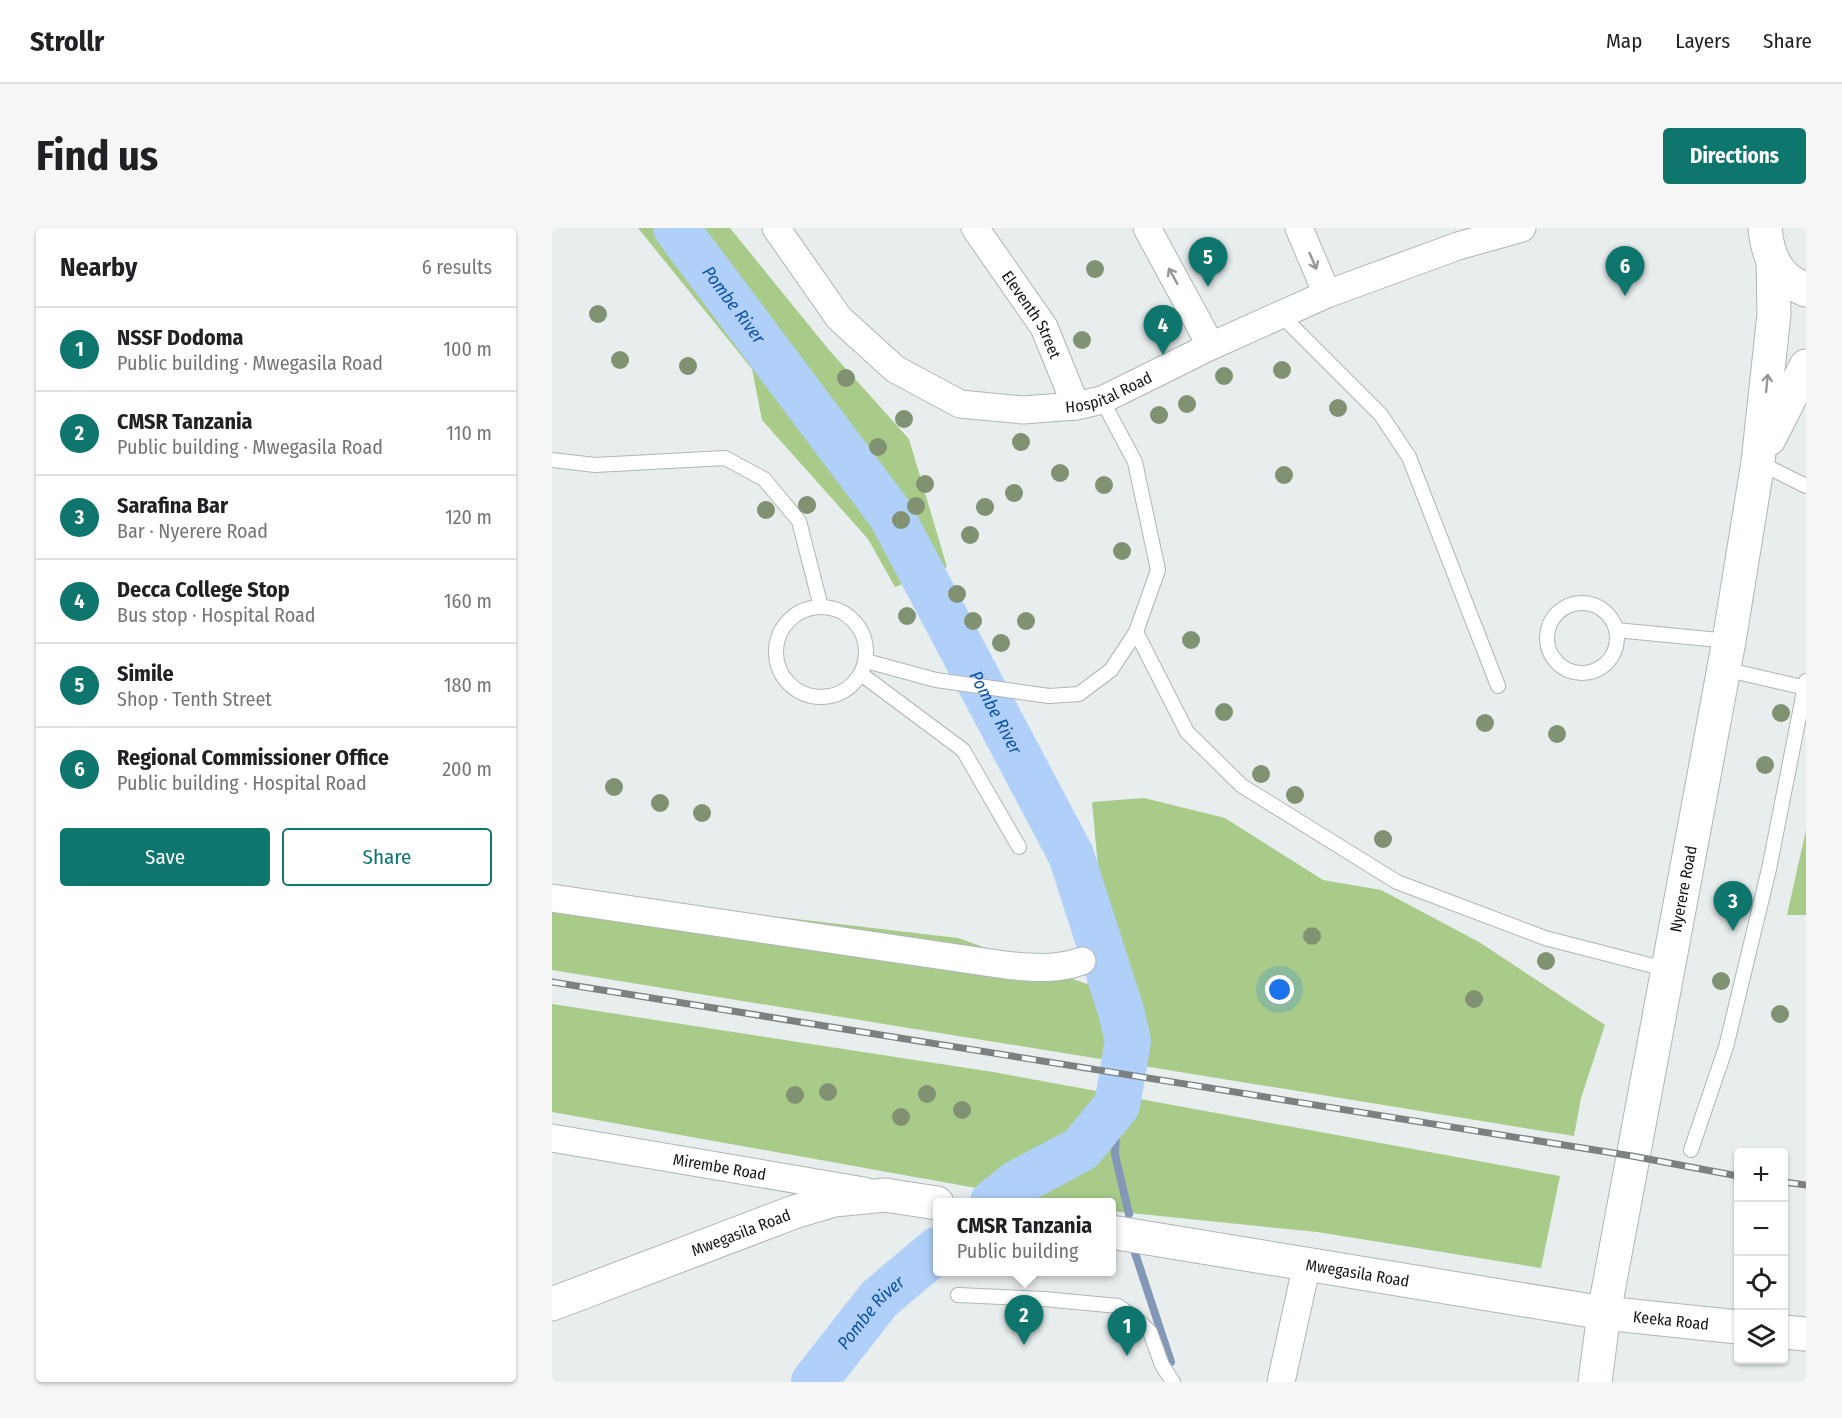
<!DOCTYPE html>
<meta charset="utf-8">
<style>
:root{--surface:#fff;--page:#f6f6f6;--text:#202124;--muted:#757577;--line:#e0e0e0;--accent:#0f766e}
body{margin:0;font-family:"Fira Sans Condensed",sans-serif;background:var(--page);color:var(--text)}
.controls{position:absolute;right:18px;bottom:18px;display:grid;overflow:hidden;border-radius:6px;box-shadow:0 2px 4px #0004}
.controls button{width:54px;height:54px;display:grid;place-items:center;padding:0;border:0;border-bottom:2px solid var(--line);background:var(--surface);color:var(--text);font:30px sans-serif}
.you{position:absolute;left:728px;top:762px;width:21px;height:21px;margin:-15px;border:4px solid #fff;border-radius:50%;background:#1a73e8;box-shadow:0 0 0 9px #1a73e833}
.badge{display:grid;place-items:center;width:39px;height:39px;border-radius:50%;background:var(--accent);color:#fff;font-size:20px;font-weight:700}
.pin{position:absolute;translate:-50% -50px;filter:drop-shadow(0 2px 3px #0008)}
.pin::after{content:'';position:absolute;top:32px;width:21px;height:18px;background:inherit;clip-path:polygon(0 0,100% 0,50% 100%)}
.popup{position:absolute;left:381px;top:970px;width:183px;height:78px;box-sizing:border-box;display:grid;place-content:center;border-radius:6px;background:var(--surface);filter:drop-shadow(0 2px 4px #0005);font-size:20px;white-space:nowrap;color:var(--muted)}
.popup b{font-size:22px;color:var(--text)}
.popup::after{content:'';position:absolute;left:50%;top:100%;margin-left:-12px;border:12px solid transparent;border-top-color:var(--surface)}
.list{margin:0;padding:0;list-style:none}
h2{display:flex;justify-content:space-between;align-items:center;height:78px;margin:0;padding:0 24px;font-size:26px}
h2 small{font-size:20px;font-weight:400;color:var(--muted)}
.list li{display:grid;grid-template-columns:39px 1fr auto;gap:18px;align-items:center;box-sizing:border-box;height:84px;padding:0 24px;border-top:2px solid var(--line)}
.list b{display:block;font-size:22px;white-space:nowrap}
.list p{margin:0;font-size:20px;white-space:nowrap;color:var(--muted)}
.list em{font-size:20px;font-style:normal;color:var(--muted)}
.actions{display:flex;gap:12px;padding:18px 24px}
.actions a{flex:1;padding:14px 0;border:2px solid var(--accent);border-radius:6px;text-align:center;font-size:21px;color:var(--accent)}
.actions .main{background:var(--accent);color:#fff}
.icon{flex:none;width:33px;height:33px;fill:none;stroke:currentColor;stroke-width:2;stroke-linecap:round;stroke-linejoin:round}
.map{position:relative;flex:none;width:1254px;height:1154px;overflow:hidden;border-radius:6px}
header{display:flex;align-items:center;gap:36px;box-sizing:border-box;height:84px;padding:0 30px;background:var(--surface);border-bottom:2px solid var(--line)}
header strong{font-size:28px}
nav{display:flex;gap:33px;margin-inline-start:auto;font-size:21px}
.intro{display:flex;align-items:center;justify-content:space-between;box-sizing:border-box;height:144px;padding:0 36px}
h1{margin:0;font-size:42px}
.button{padding:15px 27px;border-radius:6px;background:var(--accent);color:#fff;font-size:21px;font-weight:700}
main{display:flex;gap:36px;padding:0 36px}
aside{flex:1;background:var(--surface);border-radius:6px;box-shadow:0 2px 4px #0004}
.map>svg:first-child{display:block}
.green{fill:#a8cb8a}
.lines{fill:none;stroke-linecap:round;stroke-linejoin:round}
.stream{stroke:#8298b6;stroke-width:8}
.river{stroke:#b0d0fa;stroke-width:46}
.service-casing{stroke:#b0b5b5;stroke-width:16}
.minor-casing{stroke:#b0b5b5;stroke-width:29}
.tertiary-casing{stroke:#b0b5b5;stroke-width:35}
.secondary-casing{stroke:#b0b5b5;stroke-width:35}
.trunk-casing{stroke:#b0b5b5;stroke-width:35}
.service{stroke:#fff;stroke-width:14}
.minor{stroke:#fff;stroke-width:27}
.tertiary{stroke:#fff;stroke-width:33}
.secondary{stroke:#fff;stroke-width:33}
.trunk{stroke:#fff;stroke-width:33}
.rail-casing{stroke:#7c8080;stroke-width:7}
.rail{stroke:#f5fbfb;stroke-width:4.5;stroke-dasharray:14;stroke-linecap:butt}
.tree{fill:#819273}
.oneway{stroke:#969797}
.labels{text-anchor:middle;stroke-width:4.5;stroke-linejoin:round;paint-order:stroke}
.street-label{font-size:16px;fill:#151717;stroke:#f5fbfb}
.water-label{font-size:18px;font-style:italic;fill:#0f54a3;stroke:#f5fbfb}
</style>
<header>
<strong>Strollr</strong>
<nav><a>Map</a><a>Layers</a><a>Share</a></nav>
</header>
<div class="intro"><h1>Find us</h1><a class="button">Directions</a></div>
<main>
<aside>
<h2>Nearby<small>6 results</small></h2>
<ul class="list">
<li><span class="badge">1</span><div><b>NSSF Dodoma</b><p>Public building · Mwegasila Road</p></div><em>100 m</em></li>
<li><span class="badge">2</span><div><b>CMSR Tanzania</b><p>Public building · Mwegasila Road</p></div><em>110 m</em></li>
<li><span class="badge">3</span><div><b>Sarafina Bar</b><p>Bar · Nyerere Road</p></div><em>120 m</em></li>
<li><span class="badge">4</span><div><b>Decca College Stop</b><p>Bus stop · Hospital Road</p></div><em>160 m</em></li>
<li><span class="badge">5</span><div><b>Simile</b><p>Shop · Tenth Street</p></div><em>180 m</em></li>
<li><span class="badge">6</span><div><b>Regional Commissioner Office</b><p>Public building · Hospital Road</p></div><em>200 m</em></li>
</ul>
<div class="actions"><a class="main">Save</a><a>Share</a></div>
</aside>
<div class="map">
<svg width="1254" height="1154" viewBox="0 0 1254 1154">
<rect width="100%" height="100%" fill="#e8eded"/>
<g class="green">
<polygon points="86,0 178,0 277,122 357,211 395,339 343,359 316,311 210,192 200,141"/>
<polygon points="592,570 673,590 771,652 829,662 927,714 1053,797 1029,870 1022,908 0,742 0,658 66,670 406,710 535,756 570,711 547,650 540,574"/>
<polygon points="1254,602 1254,687 1235,687"/>
<polygon points="0,776 441,844 1008,948 989,1040 765,1004 559,983 559,974 503,974 0,884"/>
</g>
<g class="lines">
<g class="stream">
<polyline points="565,877 563,927 577,986"/>
<polyline points="583,1025 619,1134"/>
</g>
<g class="river">
<path id="s1" d="M124,0L339,287L519,627L569,783L576,813L565,877L529,921L465,955L441,974"/>
<path id="s2" d="M262,1154L327,1071L385,1022"/>
</g>
<g class="service-casing">
<g id="service">
<polyline points="729,87 829,187 857,229 946,458"/>
<polyline points="0,232 43,237 173,230 212,251 247,293 269,379"/>
<polyline points="1206,234 1254,258"/>
<circle cx="1030" cy="410" r="35"/>
<circle cx="269" cy="424" r="45"/>
<polyline points="1064,402 1177,413"/>
<polyline points="584,404 635,504 690,558 845,654 993,710 1117,742"/>
<polyline points="314,433 384,452 497,468 527,466 559,442 584,404 606,342 583,234 550,172"/>
<polyline points="1172,441 1254,460"/>
<polyline points="309,446 411,522 467,619"/>
<polyline points="1139,922 1174,819 1217,641 1254,453"/>
<polyline points="406,1067 492,1071 566,1078 586,1092 598,1104 610,1137 621,1154"/>
</g>
</g>
<g class="minor-casing">
<g id="minor">
<path id="s3" d="M224,0L287,90L343,141L408,176L471,182L524,178L550,172L659,118L775,66L906,18L970,0"/>
<path id="s4" d="M423,0L492,99L524,178"/>
<polyline points="595,0 659,118"/>
<polyline points="747,0 775,66"/>
<path d="M0,670L453,737C480,740 505,742 530,733"/>
<path id="s5" d="M0,910L312,963"/>
<polyline points="729,1154 755,1036"/>
</g>
</g>
<g class="tertiary-casing">
<g id="tertiary">
<path id="s6" d="M559,1004L1052,1085L1186,1099"/>
<path id="s7" d="M0,1076L242,984L282,972L333,967L385,975"/>
<polyline points="1232,1104 1254,1106"/>
</g>
</g>
<g class="secondary-casing">
<g id="secondary">
<polyline points="1217,211 1254,138"/>
<path id="s8" d="M1043,1154L1052,1085L1177,413L1206,234L1222,86L1221,35"/>
</g>
</g>
<g class="trunk-casing">
<path id="trunk" d="M1213,0C1216,30 1225,50 1254,62"/>
</g>
<use href="#service" class="service"/>
<use href="#minor" class="minor"/>
<use href="#tertiary" class="tertiary"/>
<use href="#secondary" class="secondary"/>
<use href="#trunk" class="trunk"/>
<g class="rail-casing">
<g id="rail">
<polyline points="0,754 1080,928 1186,948"/>
<polyline points="1232,954 1254,957"/>
</g>
</g>
<use href="#rail" class="rail"/>
</g>
<g class="tree">
<circle cx="543" cy="41" r="9"/>
<circle cx="46" cy="86" r="9"/>
<circle cx="530" cy="112" r="9"/>
<circle cx="68" cy="132" r="9"/>
<circle cx="136" cy="138" r="9"/>
<circle cx="730" cy="142" r="9"/>
<circle cx="672" cy="148" r="9"/>
<circle cx="294" cy="150" r="9"/>
<circle cx="635" cy="176" r="9"/>
<circle cx="786" cy="180" r="9"/>
<circle cx="607" cy="187" r="9"/>
<circle cx="352" cy="191" r="9"/>
<circle cx="469" cy="214" r="9"/>
<circle cx="326" cy="219" r="9"/>
<circle cx="508" cy="245" r="9"/>
<circle cx="732" cy="247" r="9"/>
<circle cx="373" cy="256" r="9"/>
<circle cx="552" cy="257" r="9"/>
<circle cx="462" cy="265" r="9"/>
<circle cx="255" cy="277" r="9"/>
<circle cx="364" cy="278" r="9"/>
<circle cx="433" cy="279" r="9"/>
<circle cx="214" cy="282" r="9"/>
<circle cx="349" cy="292" r="9"/>
<circle cx="418" cy="307" r="9"/>
<circle cx="570" cy="323" r="9"/>
<circle cx="405" cy="366" r="9"/>
<circle cx="355" cy="388" r="9"/>
<circle cx="421" cy="393" r="9"/>
<circle cx="474" cy="393" r="9"/>
<circle cx="639" cy="412" r="9"/>
<circle cx="449" cy="415" r="9"/>
<circle cx="672" cy="484" r="9"/>
<circle cx="1229" cy="485" r="9"/>
<circle cx="933" cy="495" r="9"/>
<circle cx="1005" cy="506" r="9"/>
<circle cx="1213" cy="537" r="9"/>
<circle cx="709" cy="546" r="9"/>
<circle cx="62" cy="559" r="9"/>
<circle cx="743" cy="567" r="9"/>
<circle cx="108" cy="575" r="9"/>
<circle cx="150" cy="585" r="9"/>
<circle cx="831" cy="611" r="9"/>
<circle cx="760" cy="708" r="9"/>
<circle cx="994" cy="733" r="9"/>
<circle cx="1169" cy="753" r="9"/>
<circle cx="922" cy="771" r="9"/>
<circle cx="1228" cy="786" r="9"/>
<circle cx="276" cy="864" r="9"/>
<circle cx="375" cy="866" r="9"/>
<circle cx="243" cy="867" r="9"/>
<circle cx="410" cy="882" r="9"/>
<circle cx="349" cy="889" r="9"/>
</g>
<defs><path id="oneway-shaft" d="M-6 0H5M1.5-3L5.5 0L1.5 3" fill="none" stroke-width="1.6" stroke-linecap="round" stroke-linejoin="round" transform="scale(1.5)"/></defs>
<g class="oneway">
<use href="#oneway-shaft" transform="translate(761 33) rotate(67)"/>
<use href="#oneway-shaft" transform="translate(621 48) rotate(-119)"/>
<use href="#oneway-shaft" transform="translate(1215 155) rotate(-84)"/>
</g>
<g class="labels">
<g class="street-label">
<text dy="6" stroke="none"><textPath href="#s4" startOffset="104">Eleventh Street</textPath></text>
<text dy="6" stroke="none"><textPath href="#s3" startOffset="411">Hospital Road</textPath></text>
<text dy="6" stroke="none"><textPath href="#s8" startOffset="501">Nyerere Road</textPath></text>
<text dy="6" stroke="none"><textPath href="#s5" startOffset="170">Mirembe Road</textPath></text>
<text dy="6" stroke="none"><textPath href="#s7" startOffset="202">Mwegasila Road</textPath></text>
<text dy="6" stroke="none"><textPath href="#s6" startOffset="250">Mwegasila Road</textPath></text>
<text dy="6" stroke="none"><textPath href="#s6" startOffset="567">Keeka Road</textPath></text>
</g>
<g class="water-label">
<text dy="6" stroke="none"><textPath href="#s1" startOffset="96">Pombe River</textPath></text>
<text dy="6" stroke="none"><textPath href="#s1" startOffset="582">Pombe River</textPath></text>
<text dy="6" stroke="none"><textPath href="#s2" startOffset="90">Pombe River</textPath></text>
</g>
</g>
</svg>
<div class="controls">
<button>+</button>
<button>−</button>
<button><svg class="icon" aria-label="locate" viewBox="0 0 24 24"><circle cx="12" cy="12" r="6"/><path d="M12 2v4M12 18v4M2 12h4M18 12h4"/></svg></button>
<button><svg class="icon" aria-label="layers" viewBox="0 0 24 24"><path d="M12 4l9 5-9 5-9-5zM3 14l9 5 9-5"/></svg></button>
</div>
<div class="you"></div>
<div class="pin badge" style="left:575px;top:1128px">1</div>
<div class="pin badge" style="left:472px;top:1117px">2</div>
<div class="popup"><b>CMSR Tanzania</b>Public building</div>
<div class="pin badge" style="left:1181px;top:703px">3</div>
<div class="pin badge" style="left:611px;top:127px">4</div>
<div class="pin badge" style="left:656px;top:59px">5</div>
<div class="pin badge" style="left:1073px;top:68px">6</div>
</div>
</main>
